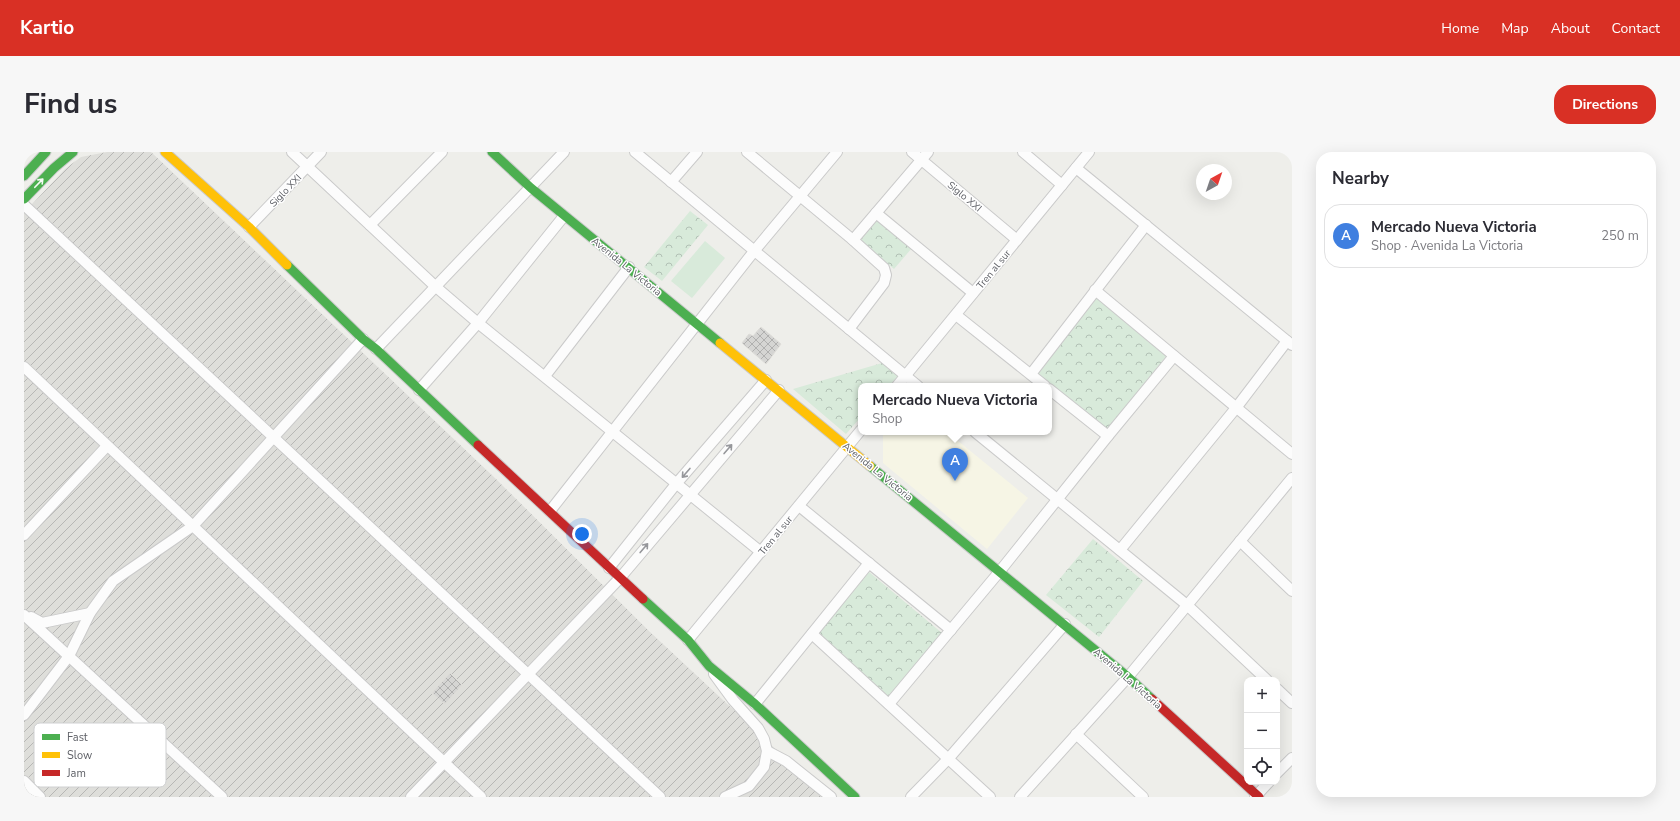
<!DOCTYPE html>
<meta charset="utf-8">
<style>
:root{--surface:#fff;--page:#f7f7f7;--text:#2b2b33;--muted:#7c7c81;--line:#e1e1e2;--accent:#d93025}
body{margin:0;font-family:"Nunito Sans",sans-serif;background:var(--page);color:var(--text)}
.controls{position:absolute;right:12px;bottom:12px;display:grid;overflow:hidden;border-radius:8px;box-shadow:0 4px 16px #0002}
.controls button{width:36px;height:36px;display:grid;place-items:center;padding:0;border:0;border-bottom:1px solid var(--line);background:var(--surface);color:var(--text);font:20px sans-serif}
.compass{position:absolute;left:1172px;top:12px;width:36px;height:36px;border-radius:50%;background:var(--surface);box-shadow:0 4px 16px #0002;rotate:40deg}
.you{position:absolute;left:558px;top:382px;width:14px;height:14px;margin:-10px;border:3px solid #fff;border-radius:50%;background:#1a73e8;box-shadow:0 0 0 6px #1a73e833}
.badge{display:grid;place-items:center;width:26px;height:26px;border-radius:50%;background:var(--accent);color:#fff;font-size:13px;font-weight:700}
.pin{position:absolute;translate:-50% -33px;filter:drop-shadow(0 1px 2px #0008)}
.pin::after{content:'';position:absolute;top:21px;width:14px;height:12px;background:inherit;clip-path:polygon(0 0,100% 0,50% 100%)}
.popup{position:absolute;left:834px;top:231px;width:194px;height:52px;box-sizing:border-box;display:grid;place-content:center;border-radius:8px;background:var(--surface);filter:drop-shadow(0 1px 3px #0005);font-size:13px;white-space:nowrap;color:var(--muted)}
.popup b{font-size:15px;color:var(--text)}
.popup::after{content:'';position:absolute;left:50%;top:100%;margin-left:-8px;border:8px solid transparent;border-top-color:var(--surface)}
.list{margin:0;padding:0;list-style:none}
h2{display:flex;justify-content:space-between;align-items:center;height:52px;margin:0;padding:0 16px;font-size:17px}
h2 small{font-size:13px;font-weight:400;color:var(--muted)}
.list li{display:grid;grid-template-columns:26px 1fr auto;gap:12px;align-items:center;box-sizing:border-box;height:64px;margin:0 8px 8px;padding:0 8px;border:1px solid var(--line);border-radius:16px}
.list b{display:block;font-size:15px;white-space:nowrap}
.list p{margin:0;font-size:13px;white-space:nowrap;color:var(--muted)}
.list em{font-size:13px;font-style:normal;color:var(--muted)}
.icon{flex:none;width:22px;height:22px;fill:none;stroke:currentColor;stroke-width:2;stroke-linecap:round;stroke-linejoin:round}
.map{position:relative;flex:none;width:1268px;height:645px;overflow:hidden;border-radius:16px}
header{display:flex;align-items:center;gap:24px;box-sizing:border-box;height:56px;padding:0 20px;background:var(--accent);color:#fff}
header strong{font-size:19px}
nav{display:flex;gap:22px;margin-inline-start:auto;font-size:14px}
.intro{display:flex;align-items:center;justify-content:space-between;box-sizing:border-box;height:96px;padding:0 24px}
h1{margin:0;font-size:28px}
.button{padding:10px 18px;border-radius:16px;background:var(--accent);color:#fff;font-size:14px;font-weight:700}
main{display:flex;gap:24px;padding:0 24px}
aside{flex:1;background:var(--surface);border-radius:16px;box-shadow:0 4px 16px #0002}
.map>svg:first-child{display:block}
.commercial{fill:#f6f5e5}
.industrial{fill:url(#industrial-furrows)}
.grass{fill:#d8eada}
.park{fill:url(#park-crowns)}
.building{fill:url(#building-cross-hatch);stroke:#deddd9}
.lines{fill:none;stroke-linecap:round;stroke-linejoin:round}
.street-casing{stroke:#cacaca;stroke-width:12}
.fast-casing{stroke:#cbcbcc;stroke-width:11}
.slow-casing{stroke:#cbcbcc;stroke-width:11}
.jam-casing{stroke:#cbcbcc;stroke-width:11}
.street{stroke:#fcfcfc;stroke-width:10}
.fast{stroke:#4caf50;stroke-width:9}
.slow{stroke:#ffc107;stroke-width:9}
.jam{stroke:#c62828;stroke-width:9}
.oneway{stroke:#f6fbf6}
.oneway2{stroke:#96979b}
.labels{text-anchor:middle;stroke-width:3;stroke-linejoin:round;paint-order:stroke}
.street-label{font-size:10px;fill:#5f6167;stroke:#fff}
.key{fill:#fff;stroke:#cfd0d1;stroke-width:1}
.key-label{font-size:11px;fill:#5f6167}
</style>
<header>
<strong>Kartio</strong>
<nav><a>Home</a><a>Map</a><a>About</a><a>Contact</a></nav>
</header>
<div class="intro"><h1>Find us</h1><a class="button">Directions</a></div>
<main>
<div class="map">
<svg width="1268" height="645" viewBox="0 0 1268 645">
<defs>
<pattern id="industrial-furrows" width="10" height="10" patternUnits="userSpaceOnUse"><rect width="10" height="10" fill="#dededa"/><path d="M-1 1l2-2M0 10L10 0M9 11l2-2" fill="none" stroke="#b7b7b5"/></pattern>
<pattern id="park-crowns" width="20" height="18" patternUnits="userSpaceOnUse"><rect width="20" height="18" fill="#d8eada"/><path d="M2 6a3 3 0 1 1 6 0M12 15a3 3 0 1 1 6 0" fill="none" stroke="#b2c1b5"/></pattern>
<pattern id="building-cross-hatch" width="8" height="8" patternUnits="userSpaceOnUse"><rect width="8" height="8" fill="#d5d5d3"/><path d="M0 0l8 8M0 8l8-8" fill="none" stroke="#b0b0af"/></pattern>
</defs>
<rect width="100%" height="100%" fill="#eeeeea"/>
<polygon class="commercial" points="859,280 923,280 1004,346 963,397 859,311"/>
<polygon class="industrial" points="83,0 127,0 472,327 626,480 803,645 0,645 0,61 41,17 57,5"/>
<polygon class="grass" points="681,89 701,106 668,146 647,129"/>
<g class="park">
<polygon points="666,59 684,73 638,129 620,115"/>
<polygon points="852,65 888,96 870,117 834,87"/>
<polygon points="1072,145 1143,203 1083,278 1013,222"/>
<polygon points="858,211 874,224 865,234 837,234 837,265 822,282 769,237"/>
<polygon points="1069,387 1119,429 1075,485 1022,443"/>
<polygon points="845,420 918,481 864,546 793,482"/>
</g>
<g class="building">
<polygon points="737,175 757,192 742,212 718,191 725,182 729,184"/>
<polygon points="426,521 438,533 421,552 408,541"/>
</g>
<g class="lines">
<g class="street-casing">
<g id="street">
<polyline points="268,0 412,135 454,171 737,400"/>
<polyline points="611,0 894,234"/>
<polyline points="723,0 829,88 860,116 862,123 860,131 825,177"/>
<polyline points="888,0 993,88"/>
<polyline points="999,0 1038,33"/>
<polyline points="1052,16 1268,193"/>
<polyline points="647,30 673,0"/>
<polyline points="0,53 636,645"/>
<polyline points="852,61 949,141"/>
<polyline points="346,73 418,0"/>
<polyline points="225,75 297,0"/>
<polyline points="829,88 904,0"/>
<polyline points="1071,138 1268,302"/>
<polyline points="932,163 1021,234"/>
<polyline points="352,197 540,0"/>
<polyline points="0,215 457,645"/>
<polyline points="1007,222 1122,73"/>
<polyline points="521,224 605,115"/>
<polyline points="873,234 1065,0"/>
<polyline points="1025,237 1084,284"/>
<polyline points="395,238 454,171 540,64"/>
<polyline points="951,280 1163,453 1243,528"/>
<polyline points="775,354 927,478"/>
<polyline points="526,359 731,98 813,0"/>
<polyline points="0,383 83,294"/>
<polyline points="1216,389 1268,439"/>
<polyline points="1096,398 1212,256 1263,189"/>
<polyline points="585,416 652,332 742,228"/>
<polyline points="0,463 198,645"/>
<polyline points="7,465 18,471 66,461"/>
<polyline points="788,482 966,645"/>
<polyline points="664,488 837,278"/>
<polyline points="690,522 709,548 734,576 740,587 743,599 740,615 725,634 701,645"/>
<polyline points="1253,537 1268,551"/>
<polyline points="731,552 845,411"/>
<polyline points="865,552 976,419 1084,284 1150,204"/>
<polyline points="0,563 45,504 66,461 89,429 169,374 339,187"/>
<polyline points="1052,582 1119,645"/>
<polyline points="743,599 762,609 807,645"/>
<polyline points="1253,621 1268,606"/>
<polyline points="0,629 16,645"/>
<polyline points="387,645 596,426 755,238"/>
<polyline points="887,645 925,606 1041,472"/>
<polyline points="996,645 1104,525 1268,326"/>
<polyline points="1231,645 1245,630"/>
</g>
</g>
<g class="fast-casing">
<g id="fast">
<polyline points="468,0 507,36 696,191"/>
<polyline points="0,24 22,0"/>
<polyline points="0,47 30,16 49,0"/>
<polyline points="263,113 339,187 352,197 454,293"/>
<polyline points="846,314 1104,525 1128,547"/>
<polyline points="619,447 664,488 685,514 731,552 831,645"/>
</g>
</g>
<g class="slow-casing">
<g id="slow">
<polyline points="141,0 225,75 263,113"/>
<polyline points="696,191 846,314"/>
</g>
</g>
<g class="jam-casing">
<g id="jam">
<polyline points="454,293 619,447"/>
<polyline points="1128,547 1235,645"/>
</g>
</g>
<use href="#street" class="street"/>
<use href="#fast" class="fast"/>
<use href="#slow" class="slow"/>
<use href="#jam" class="jam"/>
</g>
<defs><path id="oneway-shaft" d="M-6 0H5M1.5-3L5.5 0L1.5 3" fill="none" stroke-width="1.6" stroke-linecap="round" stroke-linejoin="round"/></defs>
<use class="oneway" href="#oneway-shaft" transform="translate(15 31) rotate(-46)"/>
<g class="oneway2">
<use href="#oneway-shaft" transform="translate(704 297) rotate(-49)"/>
<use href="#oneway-shaft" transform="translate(662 321) rotate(131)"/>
<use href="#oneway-shaft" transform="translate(620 396) rotate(-50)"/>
</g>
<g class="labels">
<g class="street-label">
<text transform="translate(261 38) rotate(-46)" y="4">Siglo XXI</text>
<text transform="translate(941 44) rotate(40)" y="4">Siglo XXI</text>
<text transform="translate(603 114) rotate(39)" y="4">Avenida La Victoria</text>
<text transform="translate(969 117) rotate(-51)" y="4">Tren al sur</text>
<text transform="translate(854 319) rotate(39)" y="4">Avenida La Victoria</text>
<text transform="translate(751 383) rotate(-51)" y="4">Tren al sur</text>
<text transform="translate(1104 526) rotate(41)" y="4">Avenida La Victoria</text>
</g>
</g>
<rect x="10" y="571" width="132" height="64" rx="6" class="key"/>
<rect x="18" y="582" width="18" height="6" fill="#4caf50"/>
<rect x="18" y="600" width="18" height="6" fill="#ffc107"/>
<rect x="18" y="618" width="18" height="6" fill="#c62828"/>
<g class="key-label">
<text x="43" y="589">Fast</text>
<text x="43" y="607">Slow</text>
<text x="43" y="625">Jam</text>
</g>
</svg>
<div class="controls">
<button>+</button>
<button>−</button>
<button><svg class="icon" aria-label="locate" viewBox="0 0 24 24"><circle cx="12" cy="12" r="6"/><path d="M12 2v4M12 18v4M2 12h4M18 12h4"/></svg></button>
</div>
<svg class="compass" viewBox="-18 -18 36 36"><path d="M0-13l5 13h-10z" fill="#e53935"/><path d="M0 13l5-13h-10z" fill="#7c7c81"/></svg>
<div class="you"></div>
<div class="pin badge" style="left:931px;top:329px;background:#3f7fe0">A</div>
<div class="popup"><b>Mercado Nueva Victoria</b>Shop</div>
</div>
<aside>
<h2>Nearby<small></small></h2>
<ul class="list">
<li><span class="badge" style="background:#3f7fe0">A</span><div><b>Mercado Nueva Victoria</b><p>Shop · Avenida La Victoria</p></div><em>250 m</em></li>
</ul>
</aside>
</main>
